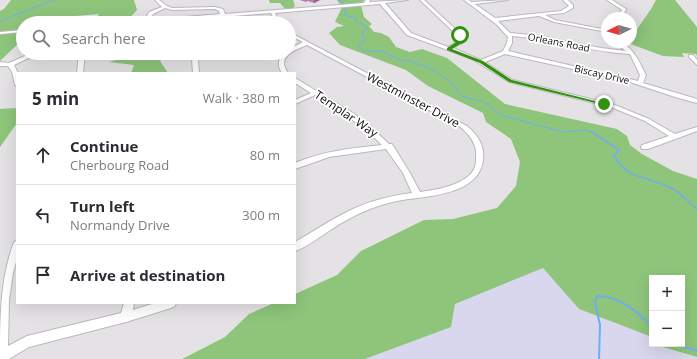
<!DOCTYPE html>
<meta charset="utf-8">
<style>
:root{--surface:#fff;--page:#f2f2f3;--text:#2b2b33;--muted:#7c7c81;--line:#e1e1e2}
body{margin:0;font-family:"Open Sans",sans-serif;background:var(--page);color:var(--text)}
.controls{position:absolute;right:12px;bottom:12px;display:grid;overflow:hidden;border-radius:0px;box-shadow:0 4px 16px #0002}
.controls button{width:36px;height:36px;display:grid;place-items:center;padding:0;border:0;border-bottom:1px solid var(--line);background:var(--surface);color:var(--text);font:20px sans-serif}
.compass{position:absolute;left:601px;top:12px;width:36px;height:36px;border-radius:50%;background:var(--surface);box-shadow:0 4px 16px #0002;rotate:265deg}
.stop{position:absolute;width:12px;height:12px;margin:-9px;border:3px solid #32920f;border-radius:50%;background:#fff}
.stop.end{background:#32920f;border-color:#fff;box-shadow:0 1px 4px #0008}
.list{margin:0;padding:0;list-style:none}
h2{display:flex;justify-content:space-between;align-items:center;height:52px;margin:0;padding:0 16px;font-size:17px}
h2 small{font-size:13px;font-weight:400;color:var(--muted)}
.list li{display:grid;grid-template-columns:26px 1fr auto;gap:12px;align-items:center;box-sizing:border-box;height:60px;padding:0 16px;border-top:1px solid var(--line)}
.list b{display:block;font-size:15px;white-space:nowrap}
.list p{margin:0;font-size:13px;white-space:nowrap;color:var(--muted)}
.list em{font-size:13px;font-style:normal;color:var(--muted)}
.icon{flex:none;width:22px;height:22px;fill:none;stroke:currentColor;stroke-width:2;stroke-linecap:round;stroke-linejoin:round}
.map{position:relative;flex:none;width:697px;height:359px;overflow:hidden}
.search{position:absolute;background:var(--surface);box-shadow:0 4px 16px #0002;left:16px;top:16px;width:280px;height:44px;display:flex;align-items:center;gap:10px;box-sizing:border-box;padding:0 14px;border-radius:22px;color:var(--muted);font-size:15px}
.panel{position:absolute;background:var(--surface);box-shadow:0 4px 16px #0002;left:16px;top:72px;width:280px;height:232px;border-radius:0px}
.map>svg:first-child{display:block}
.commercial{fill:#d9d7ed}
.forest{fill:#8ec57b}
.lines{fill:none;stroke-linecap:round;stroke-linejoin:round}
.stream-far2{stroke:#72acf0;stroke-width:1}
.stream-far1{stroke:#72acf0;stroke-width:1.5}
.stream{stroke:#72acf0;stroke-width:2}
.minor-casing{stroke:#bab8bc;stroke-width:2}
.minor{fill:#fff;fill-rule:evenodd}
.wall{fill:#bb7aab}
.shaded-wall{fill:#98638b}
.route{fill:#32920f}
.labels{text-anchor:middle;stroke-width:3.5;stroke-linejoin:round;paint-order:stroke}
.far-street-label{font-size:10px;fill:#100f10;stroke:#fff}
.street-label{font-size:12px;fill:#100f10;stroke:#fff}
</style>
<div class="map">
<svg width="697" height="359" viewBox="0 0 697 359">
<rect width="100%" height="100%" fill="#e5e2e6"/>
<polygon class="commercial" points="543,268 579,309 652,337 652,344 657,344 659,347 697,357 697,359 365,359 450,327 455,304"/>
<g class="forest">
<polygon points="11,0 134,0 137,10 126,22 93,23 99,14 63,17 59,23 23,23 23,39 0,61 0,11 4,9"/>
<polygon points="269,0 293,0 295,6 293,8 285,9 280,3 270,3"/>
<polygon points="337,0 364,0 361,5 364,17 372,24 369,26 374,32 381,33 389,37 396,47 410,52 422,49 447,58 505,104 617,129 627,136 630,145 642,154 673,171 697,179 697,357 659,346 657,344 682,344 682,278 652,278 652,337 579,309 543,268 455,304 451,327 365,359 182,359 225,337 249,314 274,303 295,303 295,294 337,275 361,251 424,220 453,219 497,208 516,186 520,162 511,139 486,122 483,113 428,86 406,70 340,45 329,33 337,27 344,26 335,22 342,7"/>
<polygon points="656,0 675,0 697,27 697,56 696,54 682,53 684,57 663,56 628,43 631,42 631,38 651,9"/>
<polygon points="166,55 160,61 168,73 131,73 134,65 109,62 123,58 142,60"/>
<polygon points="17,108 17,123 0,147 0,109"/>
</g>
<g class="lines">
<g class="stream-far2">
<polyline points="338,0 344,3 346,7 344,15 356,18 355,20 368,28 362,33 365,40 358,45 363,51 381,51 400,60 410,61 434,70 452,83 461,96 486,103 501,115 563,132 587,130 595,134"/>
<polyline points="0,21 54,0"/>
</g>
<path class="stream-far1" d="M593,133L619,150L614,156C631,183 649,175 673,189C682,194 689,203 697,209"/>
<g class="stream">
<polyline points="676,344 697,351"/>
<path d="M599,359L600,325L595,302L597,296C620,296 636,311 652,326"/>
</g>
<g class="minor-casing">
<g id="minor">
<path d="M155,0H159L167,6L172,8L215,7L223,9L225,14L364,3L366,0H370L369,2L408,0L385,3L411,33L448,47L458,41L459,37L420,0H424L464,37L462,43L453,48L481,60L503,51L507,43L508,37L496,24L464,0H469L471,2L508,0L475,4L495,18L561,11L569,6L563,0H568L573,5V8L564,13L545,15L555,20L607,30V32L554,22L539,16L498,21L510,33L540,36L601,48L626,51L614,42C632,42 639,62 646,75L643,83L697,99V103L675,97L627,81L505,54L485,62L513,80L615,105L649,119L675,134L697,127V131L648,149H642L641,147L642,145L669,136L645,121L611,107L509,82L472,59L407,35L380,4L275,13L280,23H276L271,13L144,23H124L126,22L145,20L149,12L162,7ZM165,8L172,10L215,9L219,11L220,14L150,20L153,14ZM512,36C552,39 590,52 630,54L640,75L638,81L508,51L512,43Z"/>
<polygon points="607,0 612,0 626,9 626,10 620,18 616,18 622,10"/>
<polygon points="23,30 23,32 0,34 0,32"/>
<path d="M289,32L467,126C478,135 485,146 483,160C479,195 428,196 402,200C391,202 380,205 370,209C355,215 342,222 329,231C318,238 307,247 295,251V242C311,233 327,222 343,214C365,202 388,196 412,193L403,173L386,149L329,157L295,169V163C323,151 352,148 382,145L364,128L315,95L295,104V100L311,93L295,83V78L353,113L369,125L389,144H392L410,173L420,192C436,190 468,185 475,167C476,164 476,160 476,158C478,144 469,134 459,126L307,45C295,50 276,56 288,73H282C277,65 278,60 284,53H289V49L303,42L289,35Z"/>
<polygon points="32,53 39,53 14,65 18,73 17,73 17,86 15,85 12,72 8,66 0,66 0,62 9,63"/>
<polygon points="79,53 85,53 83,73 77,73"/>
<polygon points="187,53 193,53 198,59 199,73 193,73 192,59"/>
<polygon points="689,55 693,55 697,60 697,65 689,57"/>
<path d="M17,241V258L13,273L9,300L8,346L27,336L121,313L124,303H134L133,310L155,303H176L175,306L171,308L126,322L29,347L9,359H0C0,319 0,279 14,242Z"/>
</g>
</g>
<use href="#minor" class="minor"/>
</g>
<polygon class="wall" points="300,0 320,0 314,3 308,1 306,2"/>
<polygon class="shaded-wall" points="314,0 320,0 314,3"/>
<polygon class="route" points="460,34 464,38 462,43 452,49 483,61 512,80 607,104 604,105 509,82 480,63 447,50 447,48 458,41 460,38 459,35"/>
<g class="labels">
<g class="far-street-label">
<text transform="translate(559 42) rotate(11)" y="4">Orleans Road</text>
<text transform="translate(602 74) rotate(13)" y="4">Biscay Drive</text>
</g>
<g class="street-label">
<text transform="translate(413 100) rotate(28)" y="4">Westminster Drive</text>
<text transform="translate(346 114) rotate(34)" y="4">Templar Way</text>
</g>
</g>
</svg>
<div class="controls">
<button>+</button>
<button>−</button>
</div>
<svg class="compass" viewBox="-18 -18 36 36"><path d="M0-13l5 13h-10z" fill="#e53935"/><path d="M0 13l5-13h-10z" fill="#7c7c81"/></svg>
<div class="stop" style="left:460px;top:35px"></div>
<div class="stop end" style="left:604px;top:104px"></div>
<div class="search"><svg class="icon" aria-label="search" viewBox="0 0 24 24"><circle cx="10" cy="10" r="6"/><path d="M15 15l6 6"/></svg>Search here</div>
<section class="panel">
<h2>5 min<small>Walk · 380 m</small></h2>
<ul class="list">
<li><svg class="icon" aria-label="ahead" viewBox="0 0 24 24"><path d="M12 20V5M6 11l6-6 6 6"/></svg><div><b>Continue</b><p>Cherbourg Road</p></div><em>80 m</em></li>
<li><svg class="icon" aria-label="left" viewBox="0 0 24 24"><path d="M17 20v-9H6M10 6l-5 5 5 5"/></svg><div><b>Turn left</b><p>Normandy Drive</p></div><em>300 m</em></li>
<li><svg class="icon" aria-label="arrive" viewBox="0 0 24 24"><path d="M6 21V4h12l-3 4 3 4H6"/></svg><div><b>Arrive at destination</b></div></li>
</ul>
</section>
</div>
